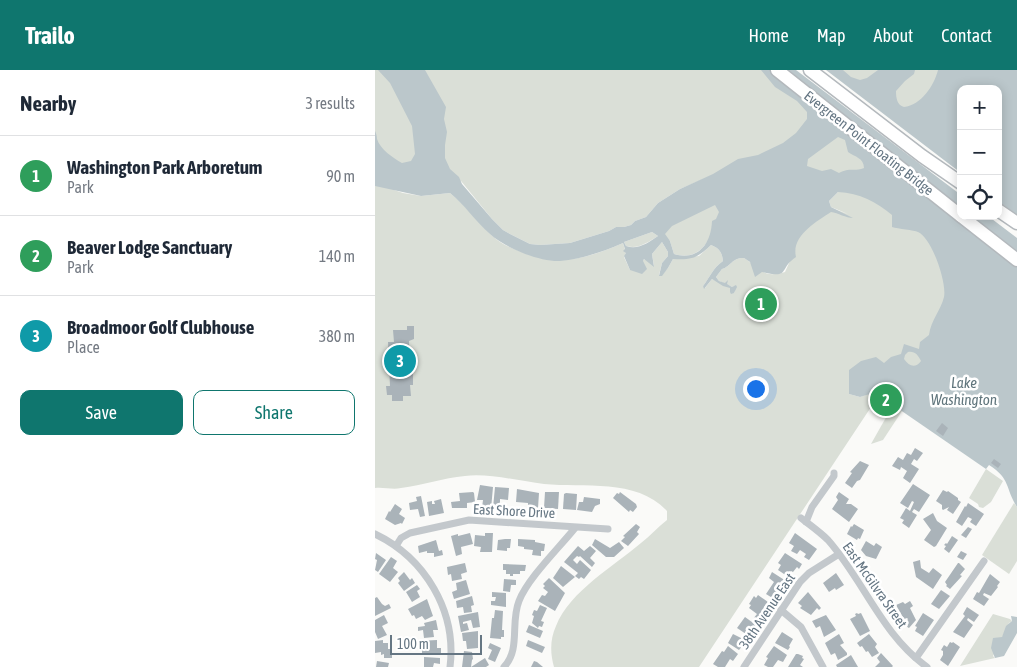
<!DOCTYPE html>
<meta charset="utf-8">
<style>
:root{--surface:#fff;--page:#f2f2f3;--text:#1f2937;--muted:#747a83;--line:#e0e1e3;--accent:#0f766e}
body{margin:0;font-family:"Asap Condensed",sans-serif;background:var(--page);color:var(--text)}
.controls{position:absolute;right:15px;top:15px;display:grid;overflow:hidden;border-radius:10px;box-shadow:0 2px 12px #0003}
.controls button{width:45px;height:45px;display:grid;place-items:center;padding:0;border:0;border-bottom:1px solid var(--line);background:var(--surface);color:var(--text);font:25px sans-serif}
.scale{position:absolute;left:15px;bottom:12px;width:92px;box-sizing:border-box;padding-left:5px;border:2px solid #657683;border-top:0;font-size:14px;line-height:18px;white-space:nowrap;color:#657683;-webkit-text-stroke:4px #fff;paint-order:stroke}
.you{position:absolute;left:380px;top:318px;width:18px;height:18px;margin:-12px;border:4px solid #fff;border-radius:50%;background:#1a73e8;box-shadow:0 0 0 8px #1a73e833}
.badge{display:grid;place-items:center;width:32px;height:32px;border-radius:50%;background:var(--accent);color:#fff;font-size:16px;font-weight:700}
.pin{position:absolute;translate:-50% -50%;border:2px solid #fff;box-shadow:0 1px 5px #0006}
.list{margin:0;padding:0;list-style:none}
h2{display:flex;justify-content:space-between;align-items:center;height:65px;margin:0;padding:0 20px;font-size:21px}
h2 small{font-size:16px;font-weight:400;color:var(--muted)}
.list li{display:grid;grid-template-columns:32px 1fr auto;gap:15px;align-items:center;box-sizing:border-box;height:80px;padding:0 20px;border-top:1px solid var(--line)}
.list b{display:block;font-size:19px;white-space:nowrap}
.list p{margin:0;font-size:16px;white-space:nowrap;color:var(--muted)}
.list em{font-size:16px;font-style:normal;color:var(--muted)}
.actions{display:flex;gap:10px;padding:15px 20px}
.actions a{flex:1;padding:11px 0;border:1px solid var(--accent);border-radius:10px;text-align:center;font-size:18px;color:var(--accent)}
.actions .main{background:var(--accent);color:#fff}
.icon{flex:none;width:28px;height:28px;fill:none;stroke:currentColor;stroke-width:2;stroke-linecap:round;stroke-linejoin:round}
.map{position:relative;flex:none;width:642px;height:597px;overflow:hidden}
header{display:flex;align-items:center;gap:30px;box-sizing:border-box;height:70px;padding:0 25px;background:var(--accent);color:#fff}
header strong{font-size:24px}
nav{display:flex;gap:28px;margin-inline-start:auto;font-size:18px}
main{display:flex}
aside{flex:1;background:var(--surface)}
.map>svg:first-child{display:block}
.green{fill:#dadfd7}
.water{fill:#bbc7cb;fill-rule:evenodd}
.pier{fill:#fafaf8}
.building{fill:#aab3b9}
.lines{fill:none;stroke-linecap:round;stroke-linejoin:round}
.motorway-casing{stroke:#b4b9bd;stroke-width:15}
.minor{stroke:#c3c8cc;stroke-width:7}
.motorway{stroke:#fff;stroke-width:12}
.labels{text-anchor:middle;stroke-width:5;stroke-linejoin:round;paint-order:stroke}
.street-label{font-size:14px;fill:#657683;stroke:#fff}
.water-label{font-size:15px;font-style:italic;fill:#60757c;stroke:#fff}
</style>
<header>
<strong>Trailo</strong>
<nav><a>Home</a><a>Map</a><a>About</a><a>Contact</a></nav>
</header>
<main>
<aside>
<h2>Nearby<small>3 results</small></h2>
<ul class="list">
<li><span class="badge" style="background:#2e9e5b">1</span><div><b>Washington Park Arboretum</b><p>Park</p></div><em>90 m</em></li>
<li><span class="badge" style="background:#2e9e5b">2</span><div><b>Beaver Lodge Sanctuary</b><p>Park</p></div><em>140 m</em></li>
<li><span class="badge" style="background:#0f9aa8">3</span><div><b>Broadmoor Golf Clubhouse</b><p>Place</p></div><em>380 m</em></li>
</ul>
<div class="actions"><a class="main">Save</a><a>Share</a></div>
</aside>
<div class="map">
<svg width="642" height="597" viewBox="0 0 642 597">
<rect width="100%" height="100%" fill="#fafaf8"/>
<g class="green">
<polygon points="0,0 33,0 49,102 0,89"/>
<polygon points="41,0 391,0 513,98 471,115 415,111 443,60 305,119 283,133 271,147 260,151 256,155 249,157 241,157 234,161 195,173 165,175 155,174 135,164 128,160 117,149 86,111 72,108"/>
<polygon points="461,0 513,0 494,19"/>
<polygon points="523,0 569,0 553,29 535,42 505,24"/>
<path d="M0,100L19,120L28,123L46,126L75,123C92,136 104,155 121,169C127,174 136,178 144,181C183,197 211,189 248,173L251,183L249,187L255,200L270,189L279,196L277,184L287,172L293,182V186L287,193L284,205L286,206L293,198L298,189L324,186L336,175C344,178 347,182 348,191C338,198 335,207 328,216L330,218L337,209L355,217L359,223L361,216L357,217L344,211L341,207L347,199C357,196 356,188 369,188C385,198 388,209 410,202L415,191L414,176L453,137L473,144L456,137L454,131L463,122L477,120L642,197L567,300H474V324L485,327L508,319L521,328L513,340L500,331L324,597H179C175,583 175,569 181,556C195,521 239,496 266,473C275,466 283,457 292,450V441C262,408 209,418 169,414C145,411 113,403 90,406C68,408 48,415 26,418C18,420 9,417 0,418Z"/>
<path d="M343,127L348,142C336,164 329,193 299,184L295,171L287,165V157Z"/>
<path d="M277,162L283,166C273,172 263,180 251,176L249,172Z"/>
<polygon points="518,335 527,341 508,370 496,374"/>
<polygon points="611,399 628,411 616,432 608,438 604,437 603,434 594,428"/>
<polygon points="639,433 642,437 642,491 634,504 607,485"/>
<polygon points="618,544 635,549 637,551 634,553 618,586 620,588 585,596"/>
</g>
<g class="water">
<path d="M3,0H50L71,37L69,49L72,62L70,75V88L75,99L84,107L87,114L117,149L128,160L135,164L155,174L165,175L195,173L234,161L241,157H249L256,155L260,151L271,147L283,133L305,119L338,104L363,89L383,85L408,73L421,63L432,49V42L422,31L400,17L386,0H468L476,7L485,10L492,8L503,0H540L539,4L530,11L521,21C521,28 522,35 529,37C546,35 559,16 563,0H642V437C630,418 636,409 614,395L611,399L518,335L511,327L508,320L485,327L474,324V300L486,291L501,287L509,293L516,287L526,284L529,274L544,279L545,272L554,265C556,250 566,240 569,227C572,213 557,168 543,162C539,160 523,159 517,157V145C501,132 485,123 463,122L454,131L456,137L478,148C471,148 463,143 456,142C441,152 416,166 421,187C403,199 416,209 387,202L380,207L375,192L369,188C356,188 357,196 347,199L341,207L344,211L350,213L353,210L352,214L357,217L361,215L362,217L359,223L356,224L355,222V218L348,216L337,209L329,219L328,216C335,207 338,198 348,191C347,182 344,178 336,175C322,188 318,190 298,189L293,198L287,206H284L287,193L293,186V182L287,172L277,184L279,197L269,189L268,191L272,199L267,204L255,200L249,186L251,183L248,181L250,179L248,173C228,182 206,189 185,191C165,192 130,178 115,164C100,151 90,135 75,123L46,126L0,116V61C1,63 2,66 2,69C5,79 18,88 27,93L36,91L40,84L37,56L15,13ZM586,19H623V146H586ZM463,67L470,70L473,82C480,87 489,88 489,98C479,102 475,97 464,103L456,99L447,101L432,96L433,89ZM340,135L344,142L341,149L337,151C336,175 322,191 299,184L295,171L290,164L297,156ZM277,162L283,166C273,173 263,180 251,176L249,172ZM533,282C540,281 543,285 546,291C540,299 534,296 529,289L530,285Z"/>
<polygon points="636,546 642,547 642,563 629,586 620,588 616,578 618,568 627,567 631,556 637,551"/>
</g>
<g class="pier">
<polygon points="421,0 451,0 586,103 586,125"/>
<polygon points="623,131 642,145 642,168 613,146 623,146"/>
</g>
<g class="building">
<polygon points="32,256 39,256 39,269 34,271 35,298 38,298 38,315 35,315 36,326 28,326 28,331 17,331 17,325 12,325 11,316 15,316 13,272 19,272 18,260 32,260"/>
<polygon points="567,353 573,358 568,366 561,361"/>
<polygon points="540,378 548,383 542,391 539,389 536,394 544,399 535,413 528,408 532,401 526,397 525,400 517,396 523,387 528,390 532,383 536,385"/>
<polygon points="619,389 626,394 623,398 616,393"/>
<polygon points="485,391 494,395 485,410 482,411 477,418 470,413 477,403 475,402"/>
<polygon points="538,414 555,425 544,442 539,439 537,442 542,445 534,458 527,453 529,450 525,448 531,438 535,441 539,432 537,431 533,438 525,433"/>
<polygon points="105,415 118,417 116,439 107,438 108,430 102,430"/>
<polygon points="120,417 134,418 133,430 125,429 125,438 118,438"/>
<polygon points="142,419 164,423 163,438 153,437 153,433 141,432"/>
<polygon points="568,420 572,422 573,421 583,428 583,430 586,432 578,444 572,440 574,437 568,440 567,439 567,435 561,431"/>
<polygon points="98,422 99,423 100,432 92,433 92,438 77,438 76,432 85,431 84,423"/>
<polygon points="170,422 184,422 183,439 169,438"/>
<polygon points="245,422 261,434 262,437 258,442 255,440 254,442 238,428 242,423 244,424"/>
<polygon points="464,422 474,429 471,434 476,434 483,439 474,452 457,439 463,430 461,427"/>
<polygon points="191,423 202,424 201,440 188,439 189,424"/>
<polygon points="46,426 50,446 45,447 43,439 35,440 34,433 42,431 41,427"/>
<polygon points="209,427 225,429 225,434 220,436 217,442 202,440 204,432 208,432"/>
<polygon points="66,429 69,443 54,446 52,432 57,431 57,434 60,434 59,431"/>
<polygon points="593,433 609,444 601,456 595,452 597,449 593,447 587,456 581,452 590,436 591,437"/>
<polygon points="20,434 27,439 24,444 30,448 27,454 26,453 20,455 10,449 14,441 15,442"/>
<polygon points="558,443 562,451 572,458 561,476 559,477 549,470 556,460 548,449"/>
<polygon points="261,454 265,457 262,462 264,464 253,476 246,471 250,467 248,466"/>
<polygon points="479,454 489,460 485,469 483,468 482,470 472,464 476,456 477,457"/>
<polygon points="593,457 597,459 591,468 586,465"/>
<polygon points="95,463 98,474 86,477 87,484 81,486 76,466 83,464 83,466"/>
<polygon points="110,463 118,463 117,482 105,482 106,477 99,476 100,465 110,466"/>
<polygon points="420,463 442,479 434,490 429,487 431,484 425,480 422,484 416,481 419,476 414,473"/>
<polygon points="577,466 583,470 574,483 569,479 571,476 569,475 571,473 572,474"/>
<polygon points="130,469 136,469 135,478 132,478 132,481 122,480 123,470"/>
<polygon points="143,469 160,470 160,472 170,474 169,481 166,481 166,486 157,485 158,480 149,479 149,477 143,476"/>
<polygon points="220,469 235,478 244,472 249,478 239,487 231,487 217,475"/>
<polygon points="61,470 64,481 67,480 68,485 59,487 59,483 52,483 52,481 44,483 43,476"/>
<polygon points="491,471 499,476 501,473 507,477 501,489 491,486 486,480"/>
<polygon points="203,476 209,481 215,476 221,481 215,488 220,493 217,497 205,486 204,487 202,486 198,490 202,494 205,490 216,500 209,509 206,507 204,509 200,506 203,503 189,492"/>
<polygon points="586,481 592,484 588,490 582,487"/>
<polygon points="1,483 11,490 3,502 0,500 2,490 0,489"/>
<polygon points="410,483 427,494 424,499 422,497 418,502 416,501 412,506 403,500 406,495 403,493"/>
<polygon points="16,487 22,491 18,498 23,502 15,512 4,504"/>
<polygon points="545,490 546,498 554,503 558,498 567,505 558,519 541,507 538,492"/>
<polygon points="90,493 92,502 86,504 87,509 77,511 76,504 73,505 72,497"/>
<polygon points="583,493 584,493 590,499 585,505 587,506 575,519 571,516 572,515 570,512"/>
<polygon points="128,494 151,495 150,501 145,501 145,504 138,504 138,506 135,506 135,504 131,504 131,500 128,500"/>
<polygon points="186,496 200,507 188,517 178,508"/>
<polygon points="29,502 35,510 37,508 40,513 29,521 23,513 25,511 23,508"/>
<polygon points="397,502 411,511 399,529 391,524 399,512 394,508"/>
<polygon points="461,503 469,515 461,520 460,518 454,522 448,513"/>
<polygon points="615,504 625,512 622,516 623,517 616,526 609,523 608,525 614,529 609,536 598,529 602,522 604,523"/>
<polygon points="174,508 190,523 180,541 163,531 167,525 170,526 173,522 168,518 170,516 168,514"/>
<polygon points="129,509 141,510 141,515 136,515 135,522 128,521"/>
<polygon points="91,510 95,524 79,529 77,522 82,520 81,513"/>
<polygon points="42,515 45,519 42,521 45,527 37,532 31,522"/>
<polygon points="566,520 575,526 564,539 556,534"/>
<polygon points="117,522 131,523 131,537 116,535 116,531 120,531 121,527 117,527"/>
<polygon points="433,522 446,538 444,540 442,538 436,545 425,538 427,536 423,533"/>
<polygon points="383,525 393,532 388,540 389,541 387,544 389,545 384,553 378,549 382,544 374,538 376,535 374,534 379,526 381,528"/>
<polygon points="97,526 99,535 96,536 97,542 89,543 88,537 82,538 81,531"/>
<polygon points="2,527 7,534 10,536 14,534 16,538 0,546 0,528"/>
<polygon points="52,529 58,546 50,550 47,546 41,549 39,545 37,546 33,539"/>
<polygon points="535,531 538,536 535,538 541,550 534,558 529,555 533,549 534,550 532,548 529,549 521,535 528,532 530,534"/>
<polygon points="165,535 172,538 166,551 169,552 167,557 164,556 163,558 157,553 159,546 157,545 159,540 162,541"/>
<polygon points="592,537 604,545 599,552 593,548 592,550 598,555 589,568 578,562 590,546 588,544"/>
<polygon points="120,540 128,541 127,560 129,560 129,567 126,567 126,569 115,568 117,548 119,548"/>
<polygon points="103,542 105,557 98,558 96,550 88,552 88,554 92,553 94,560 86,562 83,546"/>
<polygon points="482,543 483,544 486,543 495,561 485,566 475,549 481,546 480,544"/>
<polygon points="548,543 559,550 548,566 540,561 542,557 540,556"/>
<polygon points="9,545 13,553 7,556 12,565 3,569 0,562 0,550"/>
<polygon points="451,545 461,560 449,567 445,556 441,558 437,551"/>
<polygon points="370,547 381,555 374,566 362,558"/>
<polygon points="61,550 63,560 58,560 59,567 49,568 48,560 43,561 43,557 50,556 49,553"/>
<polygon points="154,555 168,561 165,568 151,562"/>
<polygon points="103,561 103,578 92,579 91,571 88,571 87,563"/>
<polygon points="407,562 418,569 414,576 415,577 413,580 400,573"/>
<polygon points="358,564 366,568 368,565 373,569 364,580 353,573"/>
<polygon points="464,564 469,573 465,575 472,583 472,585 463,590 460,583 456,585 450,573"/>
<polygon points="494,564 502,574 500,577 504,583 497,587 493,581 491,582 487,576 485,577 482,573"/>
<polygon points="8,570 8,573 13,573 13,579 17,579 17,588 9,588 9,584 6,585 6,582 0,583 0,571"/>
<polygon points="62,570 62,578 66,578 66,585 47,585 47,580 46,576 43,576 43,571"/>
<polygon points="153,570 170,577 167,583 151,576"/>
<polygon points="575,572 577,573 578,572 585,577 573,596 565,590 568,585 568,581 566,580 569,575 572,577"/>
<polygon points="115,573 126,578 120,592 113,589 117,580 113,578"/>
<polygon points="353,576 363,584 358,591 355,589 350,597 343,597 338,594 347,581 349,582"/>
<polygon points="399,576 412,585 408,592 403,590 398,597 393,597 389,595 393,588 391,587"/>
<polygon points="89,581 97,582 98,589 97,590 96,597 87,597"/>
<polygon points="506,583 518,596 517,597 500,597 505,592 502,588"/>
<polygon points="421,584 423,584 428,586 427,588 429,589 425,595 428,597 413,597"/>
<polygon points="476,585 483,597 462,597 461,595"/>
<polygon points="49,587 65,588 65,594 59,593 58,597 49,597"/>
<polygon points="110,588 114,595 111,597 96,597"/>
<polygon points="2,591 14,593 13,597 1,597"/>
<polygon points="159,591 162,592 168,597 156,597"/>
</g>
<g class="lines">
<g class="motorway-casing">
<g id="motorway">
<polyline points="402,0 586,146"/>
<polyline points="435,0 547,86 586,113"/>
<polyline points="623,140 642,153"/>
<polyline points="586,146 642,190"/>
</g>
</g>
<g class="minor">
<path d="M426,448C435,455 445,462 453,470C489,511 507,565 552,597"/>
<polyline points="431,452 437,437 459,406 459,403"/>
<path d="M0,464C50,488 82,541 75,597"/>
<polyline points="21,476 26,468 35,463 94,450 233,459"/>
<polyline points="406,540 426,557 448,597"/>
<polyline points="541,588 609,491"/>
<path d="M129,597C146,579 135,553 144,531C153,508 184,478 200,458"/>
<polyline points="369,597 425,512 434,503 464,484"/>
</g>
<use href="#motorway" class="motorway"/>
</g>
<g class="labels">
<g class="street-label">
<text transform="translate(494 73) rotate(38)" y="5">Evergreen Point Floating Bridge</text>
<text transform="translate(139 441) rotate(3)" y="5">East Shore Drive</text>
<text transform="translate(500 515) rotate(55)" y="5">East McGilvra Street</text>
<text transform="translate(392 541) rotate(-56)" y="5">38th Avenue East</text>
</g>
<g class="water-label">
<text x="589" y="318">Lake<tspan x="589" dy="17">Washington</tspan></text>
</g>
</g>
</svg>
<div class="controls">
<button>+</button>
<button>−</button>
<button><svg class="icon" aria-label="locate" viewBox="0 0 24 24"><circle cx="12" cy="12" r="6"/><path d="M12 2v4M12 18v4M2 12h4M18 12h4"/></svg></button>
</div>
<div class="scale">100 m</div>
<div class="you"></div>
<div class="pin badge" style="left:386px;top:234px;background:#2e9e5b">1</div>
<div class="pin badge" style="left:511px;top:330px;background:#2e9e5b">2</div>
<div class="pin badge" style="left:25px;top:291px;background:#0f9aa8">3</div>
</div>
</main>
